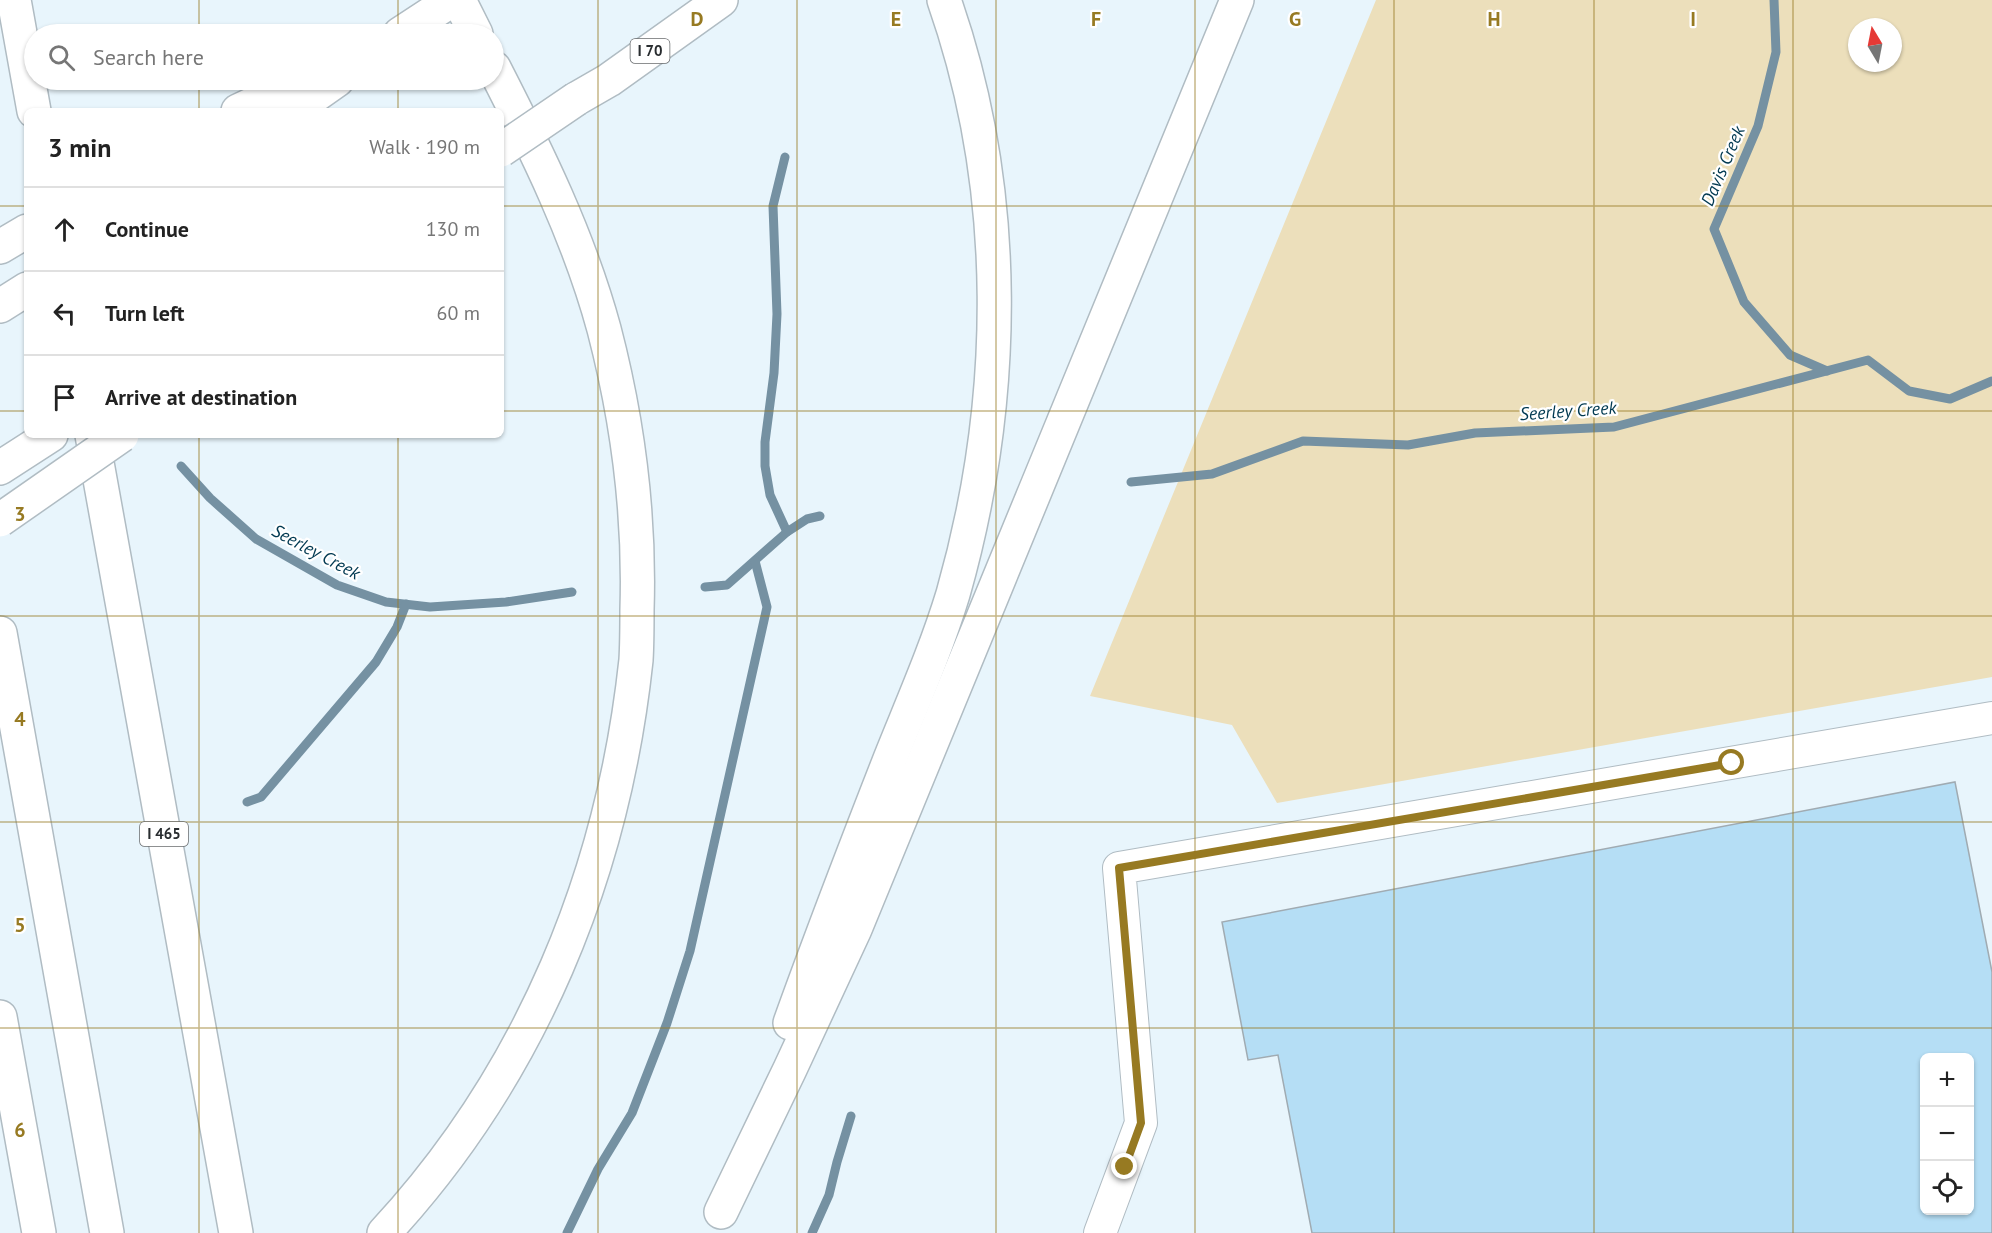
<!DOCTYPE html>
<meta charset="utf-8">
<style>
:root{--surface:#fff;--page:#f6f6f6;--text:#222;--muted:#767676;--line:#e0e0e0}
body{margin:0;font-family:"PT Sans",sans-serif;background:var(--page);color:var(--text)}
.controls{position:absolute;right:18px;bottom:18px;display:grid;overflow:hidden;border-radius:9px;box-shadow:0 2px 4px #0004}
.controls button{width:54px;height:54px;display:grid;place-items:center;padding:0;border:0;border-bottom:2px solid var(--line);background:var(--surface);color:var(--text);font:30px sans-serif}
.compass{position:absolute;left:1848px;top:18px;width:54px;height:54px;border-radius:50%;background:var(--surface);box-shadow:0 2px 4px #0004;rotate:350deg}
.stop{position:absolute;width:18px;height:18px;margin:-14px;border:4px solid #977a22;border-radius:50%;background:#fff}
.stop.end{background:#977a22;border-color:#fff;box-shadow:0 2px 6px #0008}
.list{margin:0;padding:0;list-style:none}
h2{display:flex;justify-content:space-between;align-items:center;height:78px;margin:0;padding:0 24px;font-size:26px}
h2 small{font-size:20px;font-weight:400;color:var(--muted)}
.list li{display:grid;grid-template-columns:39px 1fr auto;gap:18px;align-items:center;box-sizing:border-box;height:84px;padding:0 24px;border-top:2px solid var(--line)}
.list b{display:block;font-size:22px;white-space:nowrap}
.list em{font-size:20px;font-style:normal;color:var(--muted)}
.icon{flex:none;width:33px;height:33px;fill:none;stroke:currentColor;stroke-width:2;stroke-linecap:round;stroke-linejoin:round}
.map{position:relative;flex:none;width:1992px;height:1233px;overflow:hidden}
.search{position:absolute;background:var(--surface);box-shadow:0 2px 4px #0004;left:24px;top:24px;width:480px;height:66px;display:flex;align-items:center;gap:15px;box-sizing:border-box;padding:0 21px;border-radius:33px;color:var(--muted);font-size:22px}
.panel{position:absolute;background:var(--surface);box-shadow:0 2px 4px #0004;left:24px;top:108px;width:480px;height:330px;border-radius:9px}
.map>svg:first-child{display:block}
.green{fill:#ecdfbb;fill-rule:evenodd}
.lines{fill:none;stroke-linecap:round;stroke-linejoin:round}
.stream{stroke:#7591a2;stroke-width:9}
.building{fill:#b5def5;stroke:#a0abb2;stroke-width:1.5;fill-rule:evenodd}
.minor-casing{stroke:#b0bcc3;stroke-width:34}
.highway-casing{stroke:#b0bcc3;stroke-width:36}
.minor{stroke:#fff;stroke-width:32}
.highway{stroke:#fff;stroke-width:33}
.highway-bridge-casing{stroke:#b0bcc3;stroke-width:36;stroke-linecap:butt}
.highway-bridge{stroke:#fff;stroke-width:33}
.route{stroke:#977a22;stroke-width:8}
.grid{fill:none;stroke:#977a22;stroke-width:1.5;stroke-opacity:0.55}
.labels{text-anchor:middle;stroke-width:4.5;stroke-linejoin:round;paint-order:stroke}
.shield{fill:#fff;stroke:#696c6e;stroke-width:1.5}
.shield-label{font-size:15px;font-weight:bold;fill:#292d30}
.water-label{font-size:18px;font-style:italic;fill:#013951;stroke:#fff}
.grid-label{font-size:20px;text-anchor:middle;font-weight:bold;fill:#977a22;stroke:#fff;stroke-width:4.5;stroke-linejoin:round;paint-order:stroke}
</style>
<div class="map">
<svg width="1992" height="1233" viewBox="0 0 1992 1233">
<rect width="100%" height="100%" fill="#e8f5fc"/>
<path class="green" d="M1376,0H1992V677L1277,803L1232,725L1090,696ZM1857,27H1893V63H1857Z"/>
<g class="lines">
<g class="stream">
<polyline points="1774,0 1776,52 1758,126 1714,229 1744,302 1790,355 1827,371"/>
<polyline points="785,157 773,206 777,314 774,373 765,442 765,466 770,495 787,532"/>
<polyline points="181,466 210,498 256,539 337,585 386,602 430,607 506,602 572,592"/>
<polyline points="1131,482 1212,474 1303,441 1408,445 1475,433 1614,427 1868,360 1909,391 1950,399 1992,381"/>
<polyline points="705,587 727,585 787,532 807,519 820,516"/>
<polyline points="247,802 261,797 376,662 397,627 406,604"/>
<polyline points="567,1233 598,1169 632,1113 667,1023 690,951 767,607 755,561"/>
<polyline points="812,1233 829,1195 837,1162 851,1116"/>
</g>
</g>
<path class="building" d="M1955,782L1992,972V1233H1312L1278,1055L1248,1060L1222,922ZM1924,1058H1970V1210H1924Z"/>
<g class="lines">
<g class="minor-casing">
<polyline id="minor" points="1100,1233 1141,1123 1119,868 1992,718"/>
</g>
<g class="highway-casing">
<g id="highway">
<polyline points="14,0 34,111"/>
<polyline points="459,0 476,34"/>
<polyline points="400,34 452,0"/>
<polyline points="576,99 609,80 721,0"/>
<polyline points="238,111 303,80"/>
<polyline points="293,111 337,80"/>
<polyline points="0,247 27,231"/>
<polyline points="0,306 27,289"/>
<polyline points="92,435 236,1233"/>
<polyline points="0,468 51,435"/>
<polyline points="0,633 107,1233"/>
<polyline points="0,1017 39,1233"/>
<path d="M790,1023C822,934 856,846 890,759C912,704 936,650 953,594C1008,401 1011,191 944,0"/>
<polyline points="721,1212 790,1069 855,929 1237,0"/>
<path d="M384,1233C531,1074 613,875 636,660C637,643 637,626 637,610C640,515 628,421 604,329C579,237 537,152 494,68"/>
</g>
</g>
<use href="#minor" class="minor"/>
<use href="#highway" class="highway"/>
<g class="highway-bridge-casing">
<g id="highway-bridge">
<polyline points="501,150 576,99"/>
<polyline points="0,520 122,435"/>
</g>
</g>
<use href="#highway-bridge" class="highway-bridge"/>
</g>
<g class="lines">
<polyline class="route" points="1125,1167 1141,1123 1119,868 1732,763"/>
</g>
<path class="grid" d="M199,0V34M398,0V34M598,0V1233M797,0V1233M996,0V1233M1195,0V1233M1394,0V1233M1594,0V1233M1793,0V1233M199,80V111M398,80V111M0,206H27M501,206H1992M0,411H27M501,411H1992M199,435V1233M398,435V1233M0,616H1992M0,822H1992M0,1028H1992"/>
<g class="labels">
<g class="shield">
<rect x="630.5" y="39" width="39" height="24" rx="4.5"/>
<rect x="140" y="822" width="48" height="24" rx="4.5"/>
</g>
<g class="shield-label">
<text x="650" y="56">I 70</text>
<text x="164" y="839">I 465</text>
</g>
<g class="water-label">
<text transform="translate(1723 166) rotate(-67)" y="6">Davis Creek</text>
<text transform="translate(1568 411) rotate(-4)" y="6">Seerley Creek</text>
<text transform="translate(316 552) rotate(28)" y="6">Seerley Creek</text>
</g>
</g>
<g class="grid-label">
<text x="697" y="26">D</text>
<text x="896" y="26">E</text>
<text x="1096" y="26">F</text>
<text x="1295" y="26">G</text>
<text x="1494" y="26">H</text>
<text x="1693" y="26">I</text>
<text x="20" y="521">3</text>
<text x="20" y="726">4</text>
<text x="20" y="932">5</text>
<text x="20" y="1137">6</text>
</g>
</svg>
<div class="controls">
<button>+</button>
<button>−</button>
<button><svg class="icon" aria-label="locate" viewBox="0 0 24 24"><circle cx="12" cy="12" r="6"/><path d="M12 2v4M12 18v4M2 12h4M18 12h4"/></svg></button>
</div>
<svg class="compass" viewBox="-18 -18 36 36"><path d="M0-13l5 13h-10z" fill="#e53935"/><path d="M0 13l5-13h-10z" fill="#767676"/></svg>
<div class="stop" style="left:1732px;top:763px"></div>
<div class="stop end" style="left:1125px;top:1167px"></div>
<div class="search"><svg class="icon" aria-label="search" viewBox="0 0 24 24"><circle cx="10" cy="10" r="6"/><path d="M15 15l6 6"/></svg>Search here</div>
<section class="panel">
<h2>3 min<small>Walk · 190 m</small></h2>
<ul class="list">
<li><svg class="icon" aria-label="ahead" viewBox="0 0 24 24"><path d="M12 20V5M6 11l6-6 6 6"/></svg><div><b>Continue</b></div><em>130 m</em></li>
<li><svg class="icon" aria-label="left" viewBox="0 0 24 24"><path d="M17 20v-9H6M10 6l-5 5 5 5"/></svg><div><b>Turn left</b></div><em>60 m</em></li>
<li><svg class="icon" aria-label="arrive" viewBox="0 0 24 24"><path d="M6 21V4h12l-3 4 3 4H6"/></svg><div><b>Arrive at destination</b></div></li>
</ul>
</section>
</div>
